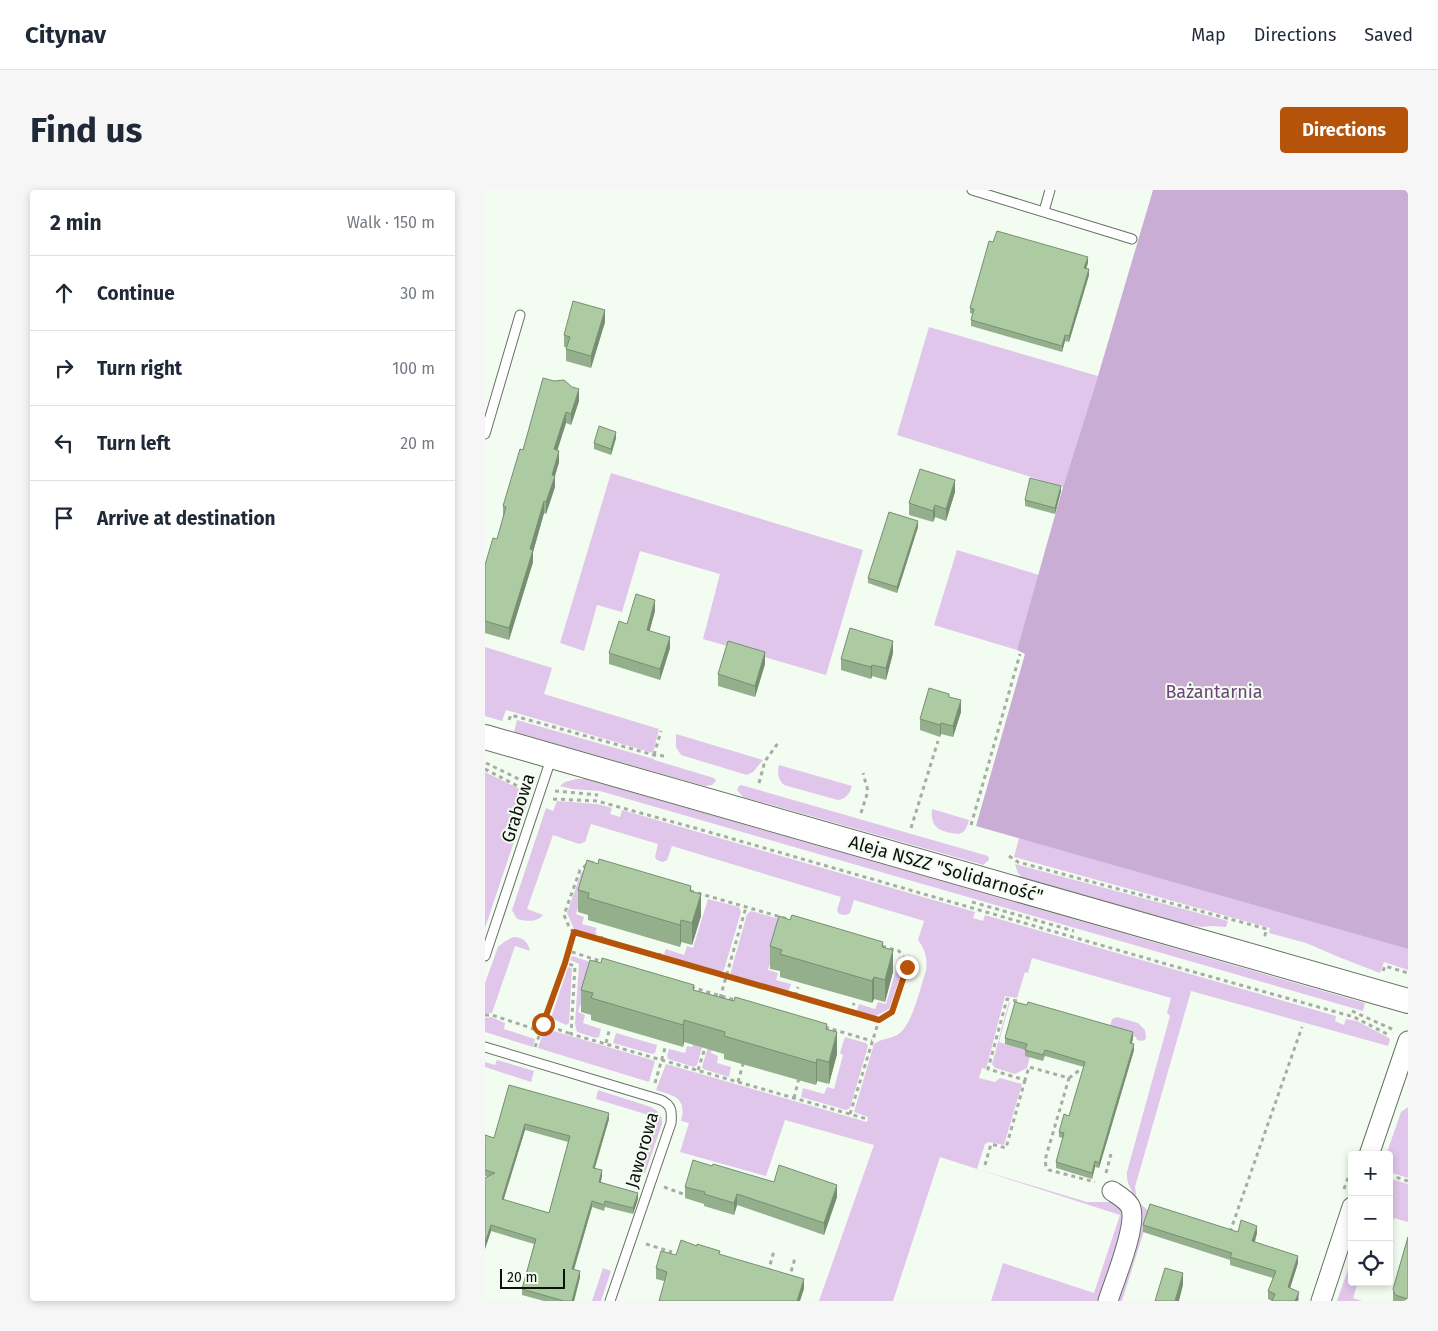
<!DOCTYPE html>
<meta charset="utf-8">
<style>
:root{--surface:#fff;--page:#f6f6f7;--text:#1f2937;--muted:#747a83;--line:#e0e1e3;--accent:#b45309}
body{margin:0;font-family:"Fira Sans",sans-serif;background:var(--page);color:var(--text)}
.controls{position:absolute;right:15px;bottom:15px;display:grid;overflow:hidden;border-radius:5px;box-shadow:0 2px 8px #0003}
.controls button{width:45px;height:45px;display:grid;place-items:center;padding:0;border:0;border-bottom:1px solid var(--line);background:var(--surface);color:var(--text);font:25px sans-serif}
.scale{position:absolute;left:15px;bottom:12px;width:65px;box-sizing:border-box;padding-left:5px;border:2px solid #0d100c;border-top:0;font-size:14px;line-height:18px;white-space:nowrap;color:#0d100c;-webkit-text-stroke:4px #f3fcf0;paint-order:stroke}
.stop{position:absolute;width:15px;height:15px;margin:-11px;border:4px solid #b45309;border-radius:50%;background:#fff}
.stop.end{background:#b45309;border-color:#fff;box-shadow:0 1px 5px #0008}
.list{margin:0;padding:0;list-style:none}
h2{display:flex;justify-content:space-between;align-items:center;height:65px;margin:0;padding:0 20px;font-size:21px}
h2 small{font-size:16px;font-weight:400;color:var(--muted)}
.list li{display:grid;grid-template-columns:32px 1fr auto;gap:15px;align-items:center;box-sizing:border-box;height:75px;padding:0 20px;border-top:1px solid var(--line)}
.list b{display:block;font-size:19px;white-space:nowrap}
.list em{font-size:16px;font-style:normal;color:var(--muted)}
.icon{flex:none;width:28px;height:28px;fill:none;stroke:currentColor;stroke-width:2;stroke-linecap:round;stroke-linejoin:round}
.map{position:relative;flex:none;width:923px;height:1111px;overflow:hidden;border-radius:5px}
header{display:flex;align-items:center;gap:30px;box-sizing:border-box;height:70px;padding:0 25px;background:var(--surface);border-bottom:1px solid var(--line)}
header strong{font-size:24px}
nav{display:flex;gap:28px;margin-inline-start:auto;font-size:18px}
.intro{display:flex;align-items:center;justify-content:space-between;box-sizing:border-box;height:120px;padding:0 30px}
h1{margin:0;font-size:35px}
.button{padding:12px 22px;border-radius:5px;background:var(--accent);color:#fff;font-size:18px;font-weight:700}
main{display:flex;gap:30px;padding:0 30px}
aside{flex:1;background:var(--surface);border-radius:5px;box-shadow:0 2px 8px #0003}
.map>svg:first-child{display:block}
.green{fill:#e0c6ea}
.forest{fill:#caadd5}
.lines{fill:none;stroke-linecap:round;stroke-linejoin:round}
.service-casing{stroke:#687066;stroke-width:11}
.minor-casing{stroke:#687066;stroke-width:21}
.tertiary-casing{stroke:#687066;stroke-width:26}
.path{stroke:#a6ada3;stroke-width:3;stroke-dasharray:4 4;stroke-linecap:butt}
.service{stroke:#fff;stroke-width:9}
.minor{stroke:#fff;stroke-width:19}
.tertiary{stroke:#fff;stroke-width:24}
.wall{fill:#94af8c;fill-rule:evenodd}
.shaded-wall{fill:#788e72}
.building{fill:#accba3;stroke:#788e72;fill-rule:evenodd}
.route{stroke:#b45309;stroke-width:6}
.labels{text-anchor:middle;stroke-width:4;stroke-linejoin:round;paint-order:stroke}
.park-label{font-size:18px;fill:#6b4579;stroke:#f3fcf0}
.street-label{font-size:18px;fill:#0d100c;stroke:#f3fcf0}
</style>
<header>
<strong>Citynav</strong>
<nav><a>Map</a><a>Directions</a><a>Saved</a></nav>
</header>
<div class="intro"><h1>Find us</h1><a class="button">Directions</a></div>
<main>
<aside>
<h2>2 min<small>Walk · 150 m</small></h2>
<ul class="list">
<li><svg class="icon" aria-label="ahead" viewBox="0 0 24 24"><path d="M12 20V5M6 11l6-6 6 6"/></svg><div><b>Continue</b></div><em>30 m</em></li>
<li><svg class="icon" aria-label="right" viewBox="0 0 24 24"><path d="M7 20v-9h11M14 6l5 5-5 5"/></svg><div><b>Turn right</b></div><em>100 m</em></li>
<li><svg class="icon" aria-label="left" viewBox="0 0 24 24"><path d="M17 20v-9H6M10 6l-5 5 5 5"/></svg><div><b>Turn left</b></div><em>20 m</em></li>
<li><svg class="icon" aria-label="arrive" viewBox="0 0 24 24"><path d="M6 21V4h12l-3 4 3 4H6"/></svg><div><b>Arrive at destination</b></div></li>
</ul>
</aside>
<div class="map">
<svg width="923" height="1111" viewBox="0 0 923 1111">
<rect width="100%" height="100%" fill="#f3fcf0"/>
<g class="green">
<polygon points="444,137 613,186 578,297 412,245"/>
<polygon points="126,283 378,360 341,485 218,449 235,384 155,361 137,422 112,415 99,461 75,453"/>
<polygon points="472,360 554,385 532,460 449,435"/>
<polygon points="0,457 67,478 59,504 174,539 168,563 21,520 17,531 0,526"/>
<polygon points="32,530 169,569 169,570 229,588 231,591 227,595 220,596 29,542"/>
<polygon points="191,544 278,570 268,582 262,585 196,565 191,557"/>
<path d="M294,575L367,596C365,603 361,609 353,610L299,595C293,589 292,583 294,575Z"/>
<polygon points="0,582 37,600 38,603 35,611 42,613 0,738"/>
<polygon points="91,589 100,589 118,594 880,813 878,821 115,601 87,599 75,596 80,592"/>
<polygon points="256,595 503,666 504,670 498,675 495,674 258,607 252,600 254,596"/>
<path d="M72,611L112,614L127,618L125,624L135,627L137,620L490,722L488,728L498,731L500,725L851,826L850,831L859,835L861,829L872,831L904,848L905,850L903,856L706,801L650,997L652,1011L665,1022L637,1111H632C638,1092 644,1074 649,1055C653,1046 657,1035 657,1025C658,1010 640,1000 642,982L685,826L682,823L686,808L547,768L543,783L540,782L532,808L520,806L501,879L497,878L494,888L510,892L515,888L537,894L519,955L504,952L500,954L492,979L602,1012H627L636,1019L638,1023V1039L614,1111H506L518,1073L609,1103L635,1025L455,967L408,1111H334L389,955L300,930L281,986L195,962L204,933L196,931C202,908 190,906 171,900L181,874L382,932L383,927L369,922L389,854C397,848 407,849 415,843C428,832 435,798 441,781C443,770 440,759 433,750L439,731L369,710L365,723L361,725L354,724L352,720L356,707L187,656L182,670L178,672L172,670L170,667L173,654L106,634L100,652L94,654L68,645L42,719L58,725C51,733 42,731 32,729L27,720L61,618L68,621Z"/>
<path d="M447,619L484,630C482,636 481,642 474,644C456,642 445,639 447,619Z"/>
<polygon points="534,648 923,759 923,780 899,772 895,783 856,768 821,753 784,743 785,738 529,667"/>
<polygon points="530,674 743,731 741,737 727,736 716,737 696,733 537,687 533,683"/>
<polygon points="106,675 91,724 99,727 97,734 112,738 110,742 112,743 109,746 89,739 82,723 96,683"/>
<polygon points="223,709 254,717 256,722 239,780 236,782 181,766 179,764 181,759 199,765 202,756 208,758"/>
<polygon points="266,721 298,730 283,780 293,783 291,790 306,794 304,800 301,802 245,785 262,724"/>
<path d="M28,747C37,747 43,751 45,761L30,756L7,823H0V793L13,757L19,752Z"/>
<polygon points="87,766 109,773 93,822 100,825 98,833 116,839 114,847 111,848 92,842 90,834 94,774 85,770"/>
<polygon points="415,766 419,776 404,819 389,827 374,822 372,820 374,814 390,819 393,812 401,814"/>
<polygon points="83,777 87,778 84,833 81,835 66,828"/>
<polygon points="237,810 241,811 226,863 233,866 232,873 246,877 244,887 218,879 217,877"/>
<polygon points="230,812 212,875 209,877 183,869 182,866 184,859 200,863 202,856 207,857"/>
<polygon points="524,812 525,812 514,852 546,862 542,878 530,884 510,878 507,874"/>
<polygon points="6,827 20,833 19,839 50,849 48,857 0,842 0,828"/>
<polygon points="632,827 653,833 660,840 661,849 657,851 652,850 651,847 624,840 627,829"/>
<polygon points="62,839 170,871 164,892 53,858 59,840"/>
<polygon points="131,843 172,855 170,863 167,864 128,853"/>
<polygon points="360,847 381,853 383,856 365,918 361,920 316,907 318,898 339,904 342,897 349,899 358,865 355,863"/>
<polygon points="12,870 49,881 46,892 0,877 0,872 10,875"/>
<path d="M113,900L166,917C173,921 178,925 177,934L160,983L151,980L170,927L111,909Z"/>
<polygon points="923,917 923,988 904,982 904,965 901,965 916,922"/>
<polygon points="904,988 923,994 923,1032 909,1028 905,1040"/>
<polygon points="867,1068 867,1092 873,1092 868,1108 877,1111 852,1111"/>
<polygon points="118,1078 126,1081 116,1111 107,1111"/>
</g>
<polygon class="forest" points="668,0 923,0 923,759 491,636 540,464 532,460 578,297 613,186"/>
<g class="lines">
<g class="service-casing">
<g id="service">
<polyline points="487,0 647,49"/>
<polyline points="559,21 565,0"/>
<polyline points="0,244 35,125"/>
<polyline points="0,766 67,566"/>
<path d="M0,857L176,910C187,915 187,922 186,933L125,1111"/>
</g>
</g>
<g class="minor-casing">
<g id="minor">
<polyline points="884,965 923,851"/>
<path d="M623,1111C629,1091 654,1033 645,1016C641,1009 633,1005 627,1001"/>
<polyline points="836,1111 867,1017"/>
</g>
</g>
<g class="tertiary-casing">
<polyline id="tertiary" points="0,547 923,811"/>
</g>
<g class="path">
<polyline points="24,530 26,525 169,565 179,566"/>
<polyline points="169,565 176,541"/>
<polyline points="1,573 42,593"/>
<polyline points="0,579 40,600"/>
<polyline points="274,593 280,571 293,553"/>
<polyline points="70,601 113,605"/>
<polyline points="68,609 112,611 210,638 702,780 869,827 904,845"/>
<polyline points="376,623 383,601 378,583"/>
<polyline points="486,635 535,464"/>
<polyline points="426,638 453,551"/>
<polyline points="524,666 533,672 782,739 780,745 783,746"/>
<polygon points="105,672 414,761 420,769 422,777 407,822 394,830 89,742 85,739 79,725 95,680"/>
<polyline points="487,712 589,741"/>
<polyline points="116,750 118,743"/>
<polyline points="84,761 89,742"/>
<polyline points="174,767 176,760"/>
<polyline points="121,773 84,761 80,773 90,776 86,844 382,929"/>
<polyline points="898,781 900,776 923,783"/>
<polyline points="206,797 253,811"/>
<polyline points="310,806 313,797"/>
<polyline points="235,808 261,717"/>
<polyline points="532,811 522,809 503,879 540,890 544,877 584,888 560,970 561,976 564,980 610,992"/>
<polyline points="867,821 909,840"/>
<polyline points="366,823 369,813"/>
<polyline points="0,825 7,825 55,841"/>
<polyline points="58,834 86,844"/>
<polyline points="340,837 387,851"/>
<polyline points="121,853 124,841"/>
<polyline points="50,857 80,773"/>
<polyline points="213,880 221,855"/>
<polyline points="584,888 596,879"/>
<polyline points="253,892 258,874"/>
<polyline points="170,893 180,858"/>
<polyline points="309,908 314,888"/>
<polyline points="365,924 394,830"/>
<polyline points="500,975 506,954 521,958 540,890"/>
<polyline points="621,983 626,964"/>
<polyline points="904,985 923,991"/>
<polyline points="179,997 198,1004"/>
<polyline points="859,999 867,977"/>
<polyline points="745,1042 817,837"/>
<polyline points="161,1054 187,1062"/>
<polyline points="283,1082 289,1061"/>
<polyline points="304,1089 310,1068"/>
</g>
<use href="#service" class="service"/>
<use href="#minor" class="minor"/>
<use href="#tertiary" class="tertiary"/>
</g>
<g class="wall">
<polygon points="603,73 601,79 604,85 584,152 580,151 577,162 486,136 486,130 488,124 485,123 485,118"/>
<polygon points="120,132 106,178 81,171 81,157 79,157 79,145"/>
<polygon points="58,188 94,211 86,235 81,233 72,260 74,272 70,286 70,297 61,324 59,323 48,362 48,372 24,450 0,443 0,375 12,349 18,327 18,316 38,260"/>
<polygon points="131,248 126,265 109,259 109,253"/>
<polygon points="576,301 570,324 540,316 540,310"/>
<polygon points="470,302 461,331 450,327 448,332 424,325 424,313"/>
<polygon points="433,337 412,403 383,393 383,388"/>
<polygon points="170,421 164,441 185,458 175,490 124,474 124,463 142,434"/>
<polygon points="408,463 401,490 387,486 386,489 356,480 356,469"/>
<polygon points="280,474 270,507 233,496 233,484"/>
<polygon points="464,507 476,522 468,547 456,544 455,547 435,540 435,529"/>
<polygon points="93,700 206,701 216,726 207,755 196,752 195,757 103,730 103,725 93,722"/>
<polygon points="285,756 398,757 408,782 400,812 389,809 387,813 295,787 295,781 285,779"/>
<polygon points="96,800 209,800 342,839 352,864 344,894 332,891 331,895 239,869 239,864 199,852 198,857 106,830 106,825 96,822"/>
<polygon points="520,848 648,848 647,853 649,860 614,978 610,977 607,989 571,978 571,972 578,948 574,947 574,942 584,926 599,877 560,866 558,871 540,866 540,860 520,854"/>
<path d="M24,895L124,929L110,978L117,986L116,992L153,1009L148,1024L120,1017L119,1021L107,1017L89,1080L95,1087L89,1111H59L37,1105V1099L49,1054L6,1041L0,1059V988L3,987L0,986V945L9,948ZM40,940L83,952L64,1023L18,1010Z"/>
<polygon points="227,976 289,992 352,1007 339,1045 252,1015 249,1025 219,1016 219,1014 200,1008 200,997"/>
<polygon points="658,1035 753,1042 772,1043 770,1052 813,1073 805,1098 814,1109 813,1111 787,1111 783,1109 783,1101 788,1088 745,1075 745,1070 658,1042"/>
<polygon points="923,1047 923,1111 908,1111 908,1099"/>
<polygon points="191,1065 235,1065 319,1099 179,1091 171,1089 171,1078"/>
</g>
<g class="shaded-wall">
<polygon points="603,67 603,73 599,84 599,78"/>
<polygon points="604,79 604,85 584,152 584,146"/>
<polygon points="120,120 120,132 106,178 106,166"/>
<polygon points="580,145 580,151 577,162 577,156"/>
<polygon points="94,199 94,211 86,235 86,224"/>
<polygon points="81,222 81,233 69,271 69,259"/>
<polygon points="131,242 131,248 126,265 126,259"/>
<polygon points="74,261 74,272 69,289 70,286 70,297 61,324 61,312 67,285"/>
<polygon points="470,290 470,302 461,331 461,319"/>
<polygon points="576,296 576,301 570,324 570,318"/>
<polygon points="59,311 59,323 48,362 48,372 24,450 24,438 45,359"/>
<polygon points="450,315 450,327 448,332 448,321"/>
<polygon points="433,331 433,337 412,403 412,397"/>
<polygon points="170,410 170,421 162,451 162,440"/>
<polygon points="185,447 185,458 175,490 175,479"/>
<polygon points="408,451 408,463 401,490 401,478"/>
<polygon points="280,462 280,474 270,507 270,496"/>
<polygon points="387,475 387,486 386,489 386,477"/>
<polygon points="476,510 476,522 468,547 468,536"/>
<polygon points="456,533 456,544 455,547 455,535"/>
<polygon points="216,704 216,726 207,755 207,733"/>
<polygon points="196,730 196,752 195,757 195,735"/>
<polygon points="408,760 408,782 400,812 400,790"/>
<polygon points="389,787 389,809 387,813 387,791"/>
<polygon points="199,830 199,852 198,857 198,835"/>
<polygon points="352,842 352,864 344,894 344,872"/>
<polygon points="648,842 648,848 645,859 645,853"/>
<polygon points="649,854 649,860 614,978 614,973"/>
<polygon points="332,869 332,891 331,895 331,873"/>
<polygon points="124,923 124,929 108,983 108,978"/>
<polygon points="40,934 40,940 17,1015 17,1009"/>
<polygon points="610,971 610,977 607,989 607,983"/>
<polygon points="117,980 117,986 114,998 114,992"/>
<polygon points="352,995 352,1007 339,1045 339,1033"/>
<polygon points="153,1003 153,1009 148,1024 148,1018"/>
<polygon points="252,1004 252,1015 249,1025 249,1013"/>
<polygon points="107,1011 107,1017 87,1085 87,1079"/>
<polygon points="6,1035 6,1041 0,1059 0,1053"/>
<polygon points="772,1036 772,1043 767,1059 767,1051"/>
<polygon points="813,1066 813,1073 803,1105 803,1097"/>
<polygon points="95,1081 95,1087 89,1111 87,1111"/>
<polygon points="698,1083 698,1095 694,1111 690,1111"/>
<polygon points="319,1089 319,1099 315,1111 312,1111"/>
<polygon points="814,1102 813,1111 810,1111"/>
</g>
<g class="building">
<polygon points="512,41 603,67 599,78 604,79 584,146 580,145 577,156 486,130 489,119 485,118 501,62 504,51 508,52"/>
<polygon points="88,111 120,120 106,166 81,159 85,147 79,145"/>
<polygon points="58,188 69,191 79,190 87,197 94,199 86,224 81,222 69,259 74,261 67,285 70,286 61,312 59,311 45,359 48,360 24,438 0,431 0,375 8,348 12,349 21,317 18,316 35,259 38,260"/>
<polygon points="114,236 131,242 126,259 109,253"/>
<polygon points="435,279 470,290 461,319 450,315 448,321 424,313"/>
<polygon points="545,288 576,296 570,318 540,310"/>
<polygon points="404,322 433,331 412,397 383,388"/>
<polygon points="151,404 170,410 162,440 185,447 175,479 124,463 134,431 142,434"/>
<polygon points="365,438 408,451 401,478 387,475 386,477 356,469"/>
<polygon points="243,451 280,462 270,496 233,484"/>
<polygon points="444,498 464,504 464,507 476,510 468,536 456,533 455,535 435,529"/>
<polygon points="114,669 206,696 205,701 216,704 207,733 196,730 195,735 103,708 104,703 93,700 102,670 113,674"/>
<polygon points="307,725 398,752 397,757 408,760 400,790 389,787 387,791 295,764 297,760 285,756 294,726 305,730"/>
<polygon points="117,768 209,795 208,800 249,811 250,807 342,834 341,839 352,842 344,872 332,869 331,873 239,846 240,842 199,830 198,835 106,808 108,803 96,800 105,770 116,773"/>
<polygon points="530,812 542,815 543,812 648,842 645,853 649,854 628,924 614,973 610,971 607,983 571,972 579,943 574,942 579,924 584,926 600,872 560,860 558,865 540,860 542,854 520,848"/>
<path d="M24,895L124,923L108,978L117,980L114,992L153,1003L148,1018L120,1011L119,1015L107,1011L87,1079L95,1081L87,1111H79L37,1099L51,1049L6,1035L0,1053V988L10,983L0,980V945L9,948ZM40,934L85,946L64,1023L17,1009Z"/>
<polygon points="208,970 227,976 228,974 289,992 294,975 352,995 339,1033 252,1004 249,1013 219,1004 220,1002 200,997"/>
<polygon points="665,1014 753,1042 756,1030 772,1036 767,1051 813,1066 803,1097 814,1102 810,1111 787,1111 790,1104 783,1101 791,1081 745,1067 747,1063 658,1035"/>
<polygon points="923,1047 923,1109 910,1105 908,1099"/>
<polygon points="196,1050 212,1056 212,1054 235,1061 234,1064 319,1089 312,1111 174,1111 182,1082 171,1078 176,1061 191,1065"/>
<polygon points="680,1078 698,1083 690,1111 670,1111"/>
</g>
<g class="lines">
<polyline class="route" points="58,834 80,773 89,742 394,830 407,822 422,777"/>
</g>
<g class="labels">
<g class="park-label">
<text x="729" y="508">Bażantarnia</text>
</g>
<g class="street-label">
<text transform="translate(33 618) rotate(-72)" y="6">Grabowa</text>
<text transform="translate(461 679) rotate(16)" y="6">Aleja NSZZ "Solidarność"</text>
<text transform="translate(157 960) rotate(-74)" y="6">Jaworowa</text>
</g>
</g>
</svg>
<div class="controls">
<button>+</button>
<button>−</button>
<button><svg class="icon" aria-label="locate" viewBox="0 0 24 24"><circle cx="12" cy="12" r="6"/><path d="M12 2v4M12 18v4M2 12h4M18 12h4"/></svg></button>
</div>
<div class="scale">20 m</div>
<div class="stop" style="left:58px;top:834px"></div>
<div class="stop end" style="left:422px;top:777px"></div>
</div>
</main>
